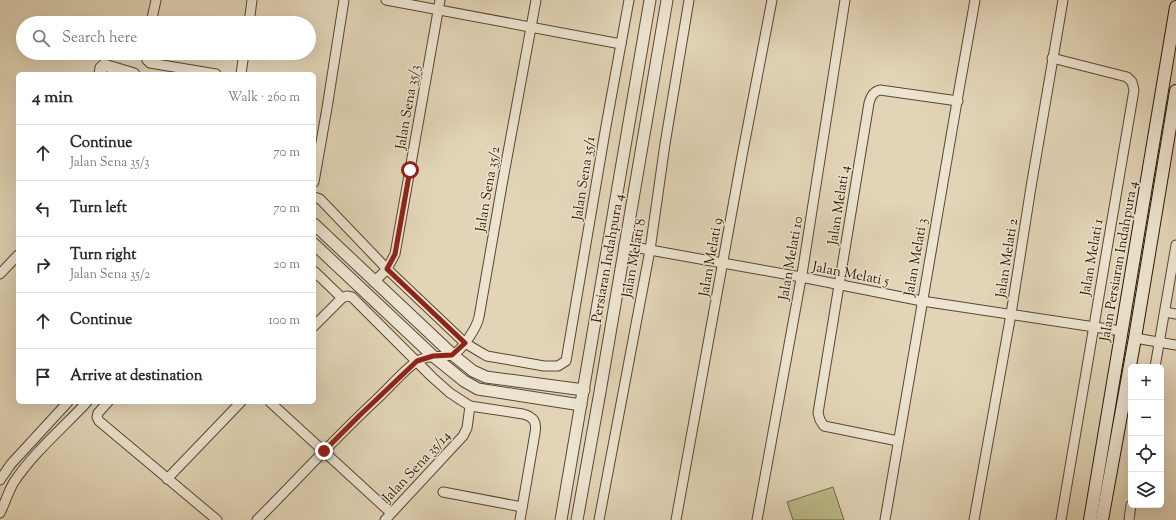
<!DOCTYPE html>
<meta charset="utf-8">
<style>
:root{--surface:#fff;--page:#f2f2f3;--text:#2b2b33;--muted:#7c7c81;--line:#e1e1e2}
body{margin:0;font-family:"Sorts Mill Goudy",serif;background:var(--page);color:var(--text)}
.controls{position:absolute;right:12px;bottom:12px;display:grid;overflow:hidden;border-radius:6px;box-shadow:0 4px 16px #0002}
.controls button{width:36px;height:36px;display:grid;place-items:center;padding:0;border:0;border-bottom:1px solid var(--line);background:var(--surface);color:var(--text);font:20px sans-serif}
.stop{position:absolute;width:12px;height:12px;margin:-9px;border:3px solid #8f2418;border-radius:50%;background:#fff}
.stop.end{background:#8f2418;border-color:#fff;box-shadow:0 1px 4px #0008}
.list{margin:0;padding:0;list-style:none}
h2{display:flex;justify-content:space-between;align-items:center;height:52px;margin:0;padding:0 16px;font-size:17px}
h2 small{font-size:13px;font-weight:400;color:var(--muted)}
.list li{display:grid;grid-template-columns:26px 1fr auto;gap:12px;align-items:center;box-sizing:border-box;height:56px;padding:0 16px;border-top:1px solid var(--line)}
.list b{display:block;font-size:15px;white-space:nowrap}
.list p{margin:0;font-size:13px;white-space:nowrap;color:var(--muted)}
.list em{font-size:13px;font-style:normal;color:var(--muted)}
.icon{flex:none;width:22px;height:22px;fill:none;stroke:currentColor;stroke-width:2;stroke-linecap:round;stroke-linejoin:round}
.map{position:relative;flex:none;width:1176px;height:520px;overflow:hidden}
.search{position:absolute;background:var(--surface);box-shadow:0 4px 16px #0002;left:16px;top:16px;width:300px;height:44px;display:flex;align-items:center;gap:10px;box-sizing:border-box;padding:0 14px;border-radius:22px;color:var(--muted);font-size:15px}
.panel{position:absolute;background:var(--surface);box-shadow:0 4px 16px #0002;left:16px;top:72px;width:300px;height:332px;border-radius:6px}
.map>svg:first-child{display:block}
.green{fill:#bbbb89;stroke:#746946}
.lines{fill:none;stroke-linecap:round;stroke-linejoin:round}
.minor-casing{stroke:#5b4631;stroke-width:11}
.tertiary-casing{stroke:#5b4631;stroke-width:13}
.secondary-casing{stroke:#2e1704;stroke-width:14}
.minor{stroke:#ece4d0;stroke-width:9}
.tertiary{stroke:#ece4d0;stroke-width:11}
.secondary{stroke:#ece4d0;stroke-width:12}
.route{stroke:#8f2418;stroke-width:5}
.labels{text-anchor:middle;stroke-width:3;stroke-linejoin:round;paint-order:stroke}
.street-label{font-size:14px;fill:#2e1704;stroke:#ece4d0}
</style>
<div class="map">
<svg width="1176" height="520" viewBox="0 0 1176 520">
<rect width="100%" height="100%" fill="#e2d5b7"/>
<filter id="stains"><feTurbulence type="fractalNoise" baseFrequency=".005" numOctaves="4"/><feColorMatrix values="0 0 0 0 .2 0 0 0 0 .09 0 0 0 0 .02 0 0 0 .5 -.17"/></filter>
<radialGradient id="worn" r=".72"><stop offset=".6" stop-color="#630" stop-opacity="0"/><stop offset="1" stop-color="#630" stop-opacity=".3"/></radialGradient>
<polygon class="green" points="833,487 844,520 793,520 787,502"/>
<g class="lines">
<g class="minor-casing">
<g id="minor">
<polyline points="386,0 621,44"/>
<polyline points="151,23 156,0"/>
<polyline points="249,23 252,0"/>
<polyline points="146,53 147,60 150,63 216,74"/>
<polyline points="1052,58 1127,77 1132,82 1134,90 1061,520"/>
<polyline points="241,74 244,53"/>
<polyline points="314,182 327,108 344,0"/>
<polyline points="314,197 320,199 387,269 465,343 480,352 487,356 544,366 558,366 566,361 606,126 629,0"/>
<polyline points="624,245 650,250 801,277 922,301 1121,331"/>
<path d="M314,271L342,298L347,296L352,297L432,377L450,393L470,406L523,414C534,417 537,422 535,433L520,520"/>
<polyline points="0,274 18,255"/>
<polyline points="374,282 387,269 395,254 440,0"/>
<polyline points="1165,312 1176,314"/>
<polyline points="314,326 342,298"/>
<polyline points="1135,338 1176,345"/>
<polyline points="1155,367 1176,245"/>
<polyline points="108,402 98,413 97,417 99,421 217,520"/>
<polyline points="270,402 391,513"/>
<path d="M898,441L824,426L820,420L818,413L869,103C871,96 873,92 880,90L958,101"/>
<polyline points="167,479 241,402"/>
<polyline points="0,480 11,464 68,402"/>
<polyline points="443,492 522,507"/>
<path d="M0,513C5,503 8,492 14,482C34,452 63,428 87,402"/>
<path d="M257,520C297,480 335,438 377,399C389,388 403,371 416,362C427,354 440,358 452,355C462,351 477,327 479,317L502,185L536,0"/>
<polyline points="385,520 463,436 467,428 470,406"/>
<polyline points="599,520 650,250 665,144 689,0"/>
<polyline points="676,520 742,156 772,0"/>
<polyline points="757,520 803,268 845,0"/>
<path d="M885,520C914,346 944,173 975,0"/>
<polyline points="974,520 1011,314 1031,187 1063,0"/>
<polyline points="1129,520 1131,505"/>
</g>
</g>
<g class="tertiary-casing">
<g id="tertiary">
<polyline points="100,74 101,68 104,65 134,74"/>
<polyline points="314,224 453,355 473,371 486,377 584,390"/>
<polyline points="314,244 433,356 464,381 478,389 581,405"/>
<polyline points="561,520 650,0"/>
<polyline points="577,520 600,392 667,0"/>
</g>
</g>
<g class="secondary-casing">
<g id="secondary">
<polyline points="1090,520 1176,7"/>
<polyline points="1102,520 1135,338 1176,91"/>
</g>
</g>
<use href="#minor" class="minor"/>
<use href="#tertiary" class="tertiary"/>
<use href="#secondary" class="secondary"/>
</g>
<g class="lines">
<polyline class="route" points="324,451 360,415 417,361 433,356 452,355 465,343 387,269 395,254 410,170"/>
</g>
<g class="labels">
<g class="street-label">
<text transform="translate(407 107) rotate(-80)" y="5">Jalan Sena 35/3</text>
<text transform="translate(583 178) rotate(-81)" y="5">Jalan Sena 35/1</text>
<text transform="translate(487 189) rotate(-80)" y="5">Jalan Sena 35/2</text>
<text transform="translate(838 205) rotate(-81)" y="5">Jalan Melati 4</text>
<text transform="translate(710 257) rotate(-80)" y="5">Jalan Melati 9</text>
<text transform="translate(915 257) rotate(-80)" y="5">Jalan Melati 3</text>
<text transform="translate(1091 257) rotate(-80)" y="5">Jalan Melati 1</text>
<text transform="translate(607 258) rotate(-80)" y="5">Persiaran Indahpura 4</text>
<text transform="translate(633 258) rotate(-80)" y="5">Jalan Melati 8</text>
<text transform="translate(790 258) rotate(-80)" y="5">Jalan Melati 10</text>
<text transform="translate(1006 258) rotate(-81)" y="5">Jalan Melati 2</text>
<text transform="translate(1118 261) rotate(-80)" y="5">Jalan Persiaran Indahpura 4</text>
<text transform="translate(851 273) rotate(11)" y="5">Jalan Melati 5</text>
<text transform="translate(416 466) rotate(-47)" y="5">Jalan Sena 35/14</text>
</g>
</g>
<rect width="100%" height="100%" filter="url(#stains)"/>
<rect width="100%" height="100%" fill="url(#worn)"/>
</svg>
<div class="controls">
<button>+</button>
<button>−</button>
<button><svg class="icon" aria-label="locate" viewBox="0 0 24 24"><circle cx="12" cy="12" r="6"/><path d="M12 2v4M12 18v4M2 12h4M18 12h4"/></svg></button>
<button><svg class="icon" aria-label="layers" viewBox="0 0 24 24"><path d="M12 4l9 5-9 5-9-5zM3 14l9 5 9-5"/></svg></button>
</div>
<div class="stop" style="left:410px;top:170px"></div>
<div class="stop end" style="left:324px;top:451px"></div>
<div class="search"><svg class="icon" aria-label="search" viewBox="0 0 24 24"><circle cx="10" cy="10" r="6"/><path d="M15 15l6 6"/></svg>Search here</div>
<section class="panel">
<h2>4 min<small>Walk · 260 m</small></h2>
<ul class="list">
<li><svg class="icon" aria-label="ahead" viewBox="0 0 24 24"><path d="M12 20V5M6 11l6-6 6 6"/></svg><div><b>Continue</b><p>Jalan Sena 35/3</p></div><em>70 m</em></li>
<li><svg class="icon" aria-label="left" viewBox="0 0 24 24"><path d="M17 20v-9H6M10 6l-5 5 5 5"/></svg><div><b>Turn left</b></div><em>70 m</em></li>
<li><svg class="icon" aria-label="right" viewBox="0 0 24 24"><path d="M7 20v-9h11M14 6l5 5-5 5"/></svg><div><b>Turn right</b><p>Jalan Sena 35/2</p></div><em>20 m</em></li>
<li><svg class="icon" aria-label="ahead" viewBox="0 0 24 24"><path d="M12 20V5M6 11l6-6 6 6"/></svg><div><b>Continue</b></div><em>100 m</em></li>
<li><svg class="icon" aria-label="arrive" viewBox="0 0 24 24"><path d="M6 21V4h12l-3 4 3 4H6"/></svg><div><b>Arrive at destination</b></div></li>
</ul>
</section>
</div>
